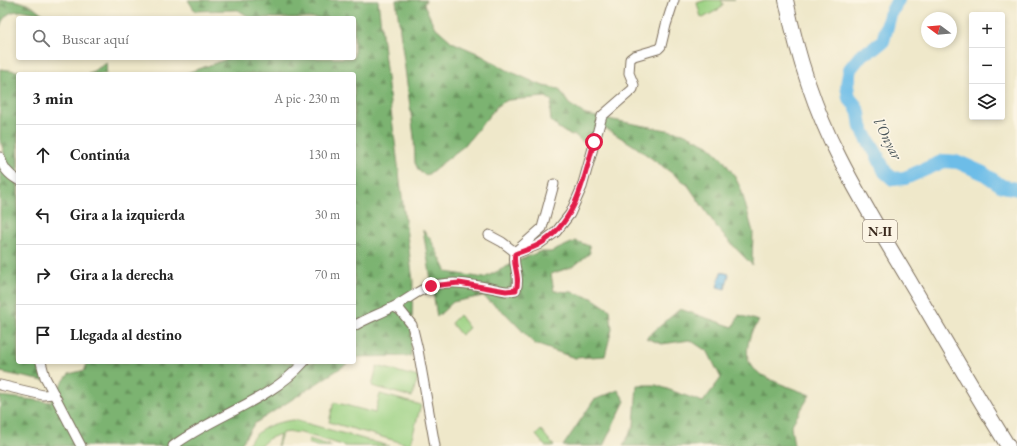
<!DOCTYPE html>
<html lang="es">
<meta charset="utf-8">
<style>
:root{--surface:#fff;--page:#f2f2f2;--text:#222;--muted:#767676;--line:#e0e0e0}
body{margin:0;font-family:"EB Garamond",serif;background:var(--page);color:var(--text)}
.controls{position:absolute;right:12px;top:12px;display:grid;overflow:hidden;border-radius:4px;box-shadow:0 2px 6px #0003}
.controls button{width:36px;height:36px;display:grid;place-items:center;padding:0;border:0;border-bottom:1px solid var(--line);background:var(--surface);color:var(--text);font:20px sans-serif}
.compass{position:absolute;left:921px;top:12px;width:36px;height:36px;border-radius:50%;background:var(--surface);box-shadow:0 2px 6px #0003;rotate:286deg}
.stop{position:absolute;width:12px;height:12px;margin:-9px;border:3px solid #e11d48;border-radius:50%;background:#fff}
.stop.end{background:#e11d48;border-color:#fff;box-shadow:0 1px 4px #0008}
.list{margin:0;padding:0;list-style:none}
h2{display:flex;justify-content:space-between;align-items:center;height:52px;margin:0;padding:0 16px;font-size:17px}
h2 small{font-size:13px;font-weight:400;color:var(--muted)}
.list li{display:grid;grid-template-columns:26px 1fr auto;gap:12px;align-items:center;box-sizing:border-box;height:60px;padding:0 16px;border-top:1px solid var(--line)}
.list b{display:block;font-size:15px;white-space:nowrap}
.list em{font-size:13px;font-style:normal;color:var(--muted)}
.icon{flex:none;width:22px;height:22px;fill:none;stroke:currentColor;stroke-width:2;stroke-linecap:round;stroke-linejoin:round}
.map{position:relative;flex:none;width:1017px;height:446px;overflow:hidden}
.search{position:absolute;background:var(--surface);box-shadow:0 2px 6px #0003;left:16px;top:16px;width:340px;height:44px;display:flex;align-items:center;gap:10px;box-sizing:border-box;padding:0 14px;border-radius:4px;color:var(--muted);font-size:15px}
.panel{position:absolute;background:var(--surface);box-shadow:0 2px 6px #0003;left:16px;top:72px;width:340px;height:292px;border-radius:4px}
.map>svg:first-child{display:block}
.forest{fill:url(#forest-firs);stroke:#5c6e48}
.garden{fill:#9bd183;stroke:#6b7e50}
.water{fill:url(#water-waves);stroke:#547483}
.lines{fill:none;stroke-linecap:round;stroke-linejoin:round}
.river{stroke:#6dbde8;stroke-width:14}
.minor-casing{stroke:#7a6c5a;stroke-width:11}
.highway-casing{stroke:#7a6c5a;stroke-width:16}
.minor{stroke:#fff;stroke-width:9}
.highway{stroke:#fff;stroke-width:14}
.route{stroke:#e11d48;stroke-width:5}
.labels{text-anchor:middle;stroke-width:3.5;stroke-linejoin:round;paint-order:stroke}
.shield{fill:#fcf5e5;stroke:#75675a;stroke-width:1}
.shield-label{font-size:13px;font-weight:bold;fill:#3b2a1e}
.water-label{font-size:15px;font-style:italic;fill:#4a565b;stroke:#fcf5e5}
</style>
<div class="map">
<svg width="1017" height="446" viewBox="0 0 1017 446">
<defs>
<pattern id="forest-firs" width="22" height="20" patternUnits="userSpaceOnUse"><rect width="22" height="20" fill="#7cb371"/><path d="M5 1l3.5 6h-7zM16 11l3.5 6h-7z" fill="#67925c"/></pattern>
<pattern id="water-waves" width="16" height="10" patternUnits="userSpaceOnUse"><rect width="16" height="10" fill="#6dbde8"/><path d="M0 5q4-4 8 0t8 0" fill="none" stroke="#5b9abb"/></pattern>
</defs>
<rect width="100%" height="100%" fill="#fcf5e5"/>
<filter id="ink" filterUnits="userSpaceOnUse"><feTurbulence type="fractalNoise" baseFrequency=".025" numOctaves="2"/><feDisplacementMap in="SourceGraphic" scale="8" xChannelSelector="R" yChannelSelector="G"/><feConvolveMatrix kernelMatrix="1 2 1 2 8 2 1 2 1" color-interpolation-filters="sRGB"/></filter>
<filter id="wash" filterUnits="userSpaceOnUse"><feTurbulence type="fractalNoise" baseFrequency=".012" numOctaves="4" result="noise"/><feDisplacementMap in="SourceGraphic" scale="16" xChannelSelector="R" yChannelSelector="G"/><feGaussianBlur stdDeviation="0.9" result="paint"/><feColorMatrix in="noise" values="0 0 0 0 0 0 0 0 0 0 0 0 0 0 0 0 0 1.4 0 .05"/><feComposite in="paint" operator="in"/></filter>
<g filter="url(#wash)">
<rect width="100%" height="100%" fill="#efe8ca"/>
<g class="forest">
<path d="M0,0C19,0 28,2 43,14C26,11 6,5 0,27Z"/>
<polygon points="188,0 378,0 390,103 413,281 411,356 358,357 354,359 354,74 184,74 230,58 354,58 354,18 251,18 238,10 195,11"/>
<polygon points="396,0 426,0 424,4 434,26 452,42 477,53 507,70 543,86 559,89 569,104 586,115 683,133 708,145 721,157 734,175 741,189 753,232 752,265 721,233 687,184 633,145 600,125 595,142 583,142 576,136 566,133 557,127 551,121 550,112 552,101 546,97 508,100 498,105 464,146 426,176 419,171 415,163 414,137"/>
<polygon points="107,63 106,74 88,74"/>
<polygon points="0,69 44,74 18,74 18,362 37,362 44,381 0,372 0,163 4,162 4,152 0,140"/>
<polygon points="423,230 431,240 447,272 484,278 524,258 539,252 551,252 576,241 589,246 590,253 574,266 551,274 554,291 572,292 592,298 610,310 612,329 605,356 575,358 535,344 506,314 483,296 453,302 437,317"/>
<path d="M680,309L733,327L739,315L759,321C757,324 754,328 752,331C748,341 744,358 752,367C764,380 793,388 810,395L791,426L794,446H623L634,425L637,385H656L703,402L721,378L708,352L690,340L662,344L646,338Z"/>
<polygon points="87,362 350,362 254,424 240,446 0,446 0,396 51,402 58,388 69,374 85,370"/>
<polygon points="618,390 625,401 603,446 563,446 594,400"/>
</g>
<g class="garden">
<polygon points="706,0 735,0 721,0 723,4 721,8 703,18 701,17 697,3"/>
<polygon points="459,315 469,328 461,335 451,323"/>
<polygon points="377,366 418,377 412,397 372,386"/>
<polygon points="380,394 421,405 410,445 329,422 334,402 375,413"/>
<path d="M294,420L389,446H346L301,433L292,432L282,433L278,446H277L280,434L268,439L260,446H247C257,428 275,422 294,420Z"/>
<polygon points="541,430 554,446 545,446 536,435"/>
<polygon points="309,439 332,446 317,446 308,443"/>
</g>
<polygon class="water" points="721,272 729,274 725,289 717,287"/>
<g class="lines">
<polyline class="river" points="898,0 890,15 883,41 873,49 862,54 850,69 847,85 849,98 855,105 859,113 861,127 868,140 876,153 885,172 893,179 905,178 944,161 958,162 983,173 1002,186 1017,189"/>
</g>
</g>
<g filter="url(#ink)">
<g class="lines">
<g class="minor-casing">
<g id="minor">
<path d="M0,157C3,168 8,174 18,180"/>
<polyline points="489,235 502,242 515,252"/>
<polyline points="516,251 542,228 554,184"/>
<polyline points="394,307 400,310 412,325 418,350 435,446"/>
<path d="M354,326C367,318 380,314 393,307C404,302 413,294 424,289C450,277 479,286 506,291H510L516,290C521,276 512,265 515,254L538,245L556,232L570,214L582,187L602,116L633,89L634,85L629,73L630,59L634,56L658,49L661,46L666,25L674,0"/>
<polyline points="41,362 45,377 81,446"/>
<polyline points="0,385 43,395 54,394"/>
<path d="M173,446C214,415 270,401 304,362"/>
</g>
</g>
<g class="highway-casing">
<path id="highway" d="M786,0C797,54 814,108 839,157C861,201 887,243 912,285C944,339 975,393 1008,446"/>
</g>
<use href="#minor" class="minor"/>
<use href="#highway" class="highway"/>
</g>
</g>
<g class="lines" filter="url(#ink)">
<path class="route" d="M431,286L459,283L506,291L516,290C521,276 512,265 515,254C522,251 531,249 538,245C575,225 584,180 594,142"/>
</g>
<g class="labels">
<rect class="shield" x="863" y="220" width="34" height="22" rx="3"/>
<g class="shield-label">
<text x="880" y="236">N-II</text>
</g>
<g class="water-label">
<text transform="translate(888 139) rotate(63)" y="5">l'Onyar</text>
</g>
</g>
</svg>
<div class="controls">
<button>+</button>
<button>−</button>
<button><svg class="icon" aria-label="layers" viewBox="0 0 24 24"><path d="M12 4l9 5-9 5-9-5zM3 14l9 5 9-5"/></svg></button>
</div>
<svg class="compass" viewBox="-18 -18 36 36"><path d="M0-13l5 13h-10z" fill="#e53935"/><path d="M0 13l5-13h-10z" fill="#767676"/></svg>
<div class="stop" style="left:594px;top:142px"></div>
<div class="stop end" style="left:431px;top:286px"></div>
<div class="search"><svg class="icon" aria-label="search" viewBox="0 0 24 24"><circle cx="10" cy="10" r="6"/><path d="M15 15l6 6"/></svg>Buscar aquí</div>
<section class="panel">
<h2>3 min<small>A pie · 230 m</small></h2>
<ul class="list">
<li><svg class="icon" aria-label="ahead" viewBox="0 0 24 24"><path d="M12 20V5M6 11l6-6 6 6"/></svg><div><b>Continúa</b></div><em>130 m</em></li>
<li><svg class="icon" aria-label="left" viewBox="0 0 24 24"><path d="M17 20v-9H6M10 6l-5 5 5 5"/></svg><div><b>Gira a la izquierda</b></div><em>30 m</em></li>
<li><svg class="icon" aria-label="right" viewBox="0 0 24 24"><path d="M7 20v-9h11M14 6l5 5-5 5"/></svg><div><b>Gira a la derecha</b></div><em>70 m</em></li>
<li><svg class="icon" aria-label="arrive" viewBox="0 0 24 24"><path d="M6 21V4h12l-3 4 3 4H6"/></svg><div><b>Llegada al destino</b></div></li>
</ul>
</section>
</div>
